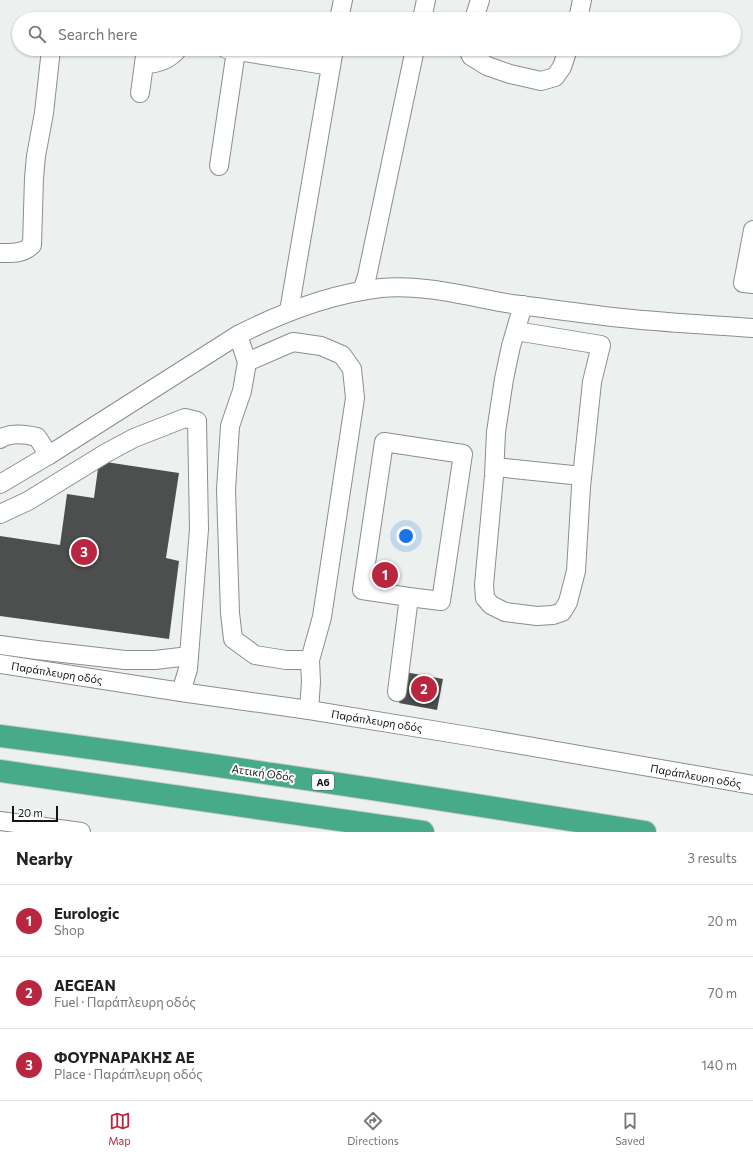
<!DOCTYPE html>
<meta charset="utf-8">
<style>
:root{--surface:#fff;--page:#f6f6f6;--text:#222;--muted:#767676;--line:#e0e0e0;--accent:#b8273f}
body{margin:0;font-family:Commissioner,sans-serif;background:var(--page);color:var(--text)}
.scale{position:absolute;left:12px;bottom:10px;width:46px;box-sizing:border-box;padding-left:4px;border:2px solid #141615;border-top:0;font-size:11px;line-height:14px;white-space:nowrap;color:#141615;-webkit-text-stroke:3px #fff;paint-order:stroke}
.you{position:absolute;left:406px;top:536px;width:14px;height:14px;margin:-10px;border:3px solid #fff;border-radius:50%;background:#1a73e8;box-shadow:0 0 0 6px #1a73e833}
.badge{display:grid;place-items:center;width:26px;height:26px;border-radius:50%;background:var(--accent);color:#fff;font-size:13px;font-weight:700}
.pin{position:absolute;translate:-50% -50%;border:2px solid #fff;box-shadow:0 1px 4px #0006}
.list{margin:0;padding:0;list-style:none}
h2{display:flex;justify-content:space-between;align-items:center;height:52px;margin:0;padding:0 16px;font-size:17px}
h2 small{font-size:13px;font-weight:400;color:var(--muted)}
.list li{display:grid;grid-template-columns:26px 1fr auto;gap:12px;align-items:center;box-sizing:border-box;height:72px;padding:0 16px;border-top:1px solid var(--line)}
.list b{display:block;font-size:15px;white-space:nowrap}
.list p{margin:0;font-size:13px;white-space:nowrap;color:var(--muted)}
.list em{font-size:13px;font-style:normal;color:var(--muted)}
.icon{flex:none;width:22px;height:22px;fill:none;stroke:currentColor;stroke-width:2;stroke-linecap:round;stroke-linejoin:round}
.map{position:relative;flex:none;width:753px;height:832px;overflow:hidden}
.search{position:absolute;background:var(--surface);box-shadow:0 1px 3px #0004;left:12px;right:12px;top:12px;height:44px;display:flex;align-items:center;gap:10px;box-sizing:border-box;padding:0 14px;border-radius:22px;color:var(--muted);font-size:15px}
.sheet{height:268px;background:var(--surface)}
nav{display:flex;justify-content:space-around;align-items:center;box-sizing:border-box;height:56px;border-top:1px solid var(--line);background:var(--surface);font-size:11px;color:var(--muted)}
nav a{display:grid;justify-items:center;gap:2px}
nav .on{color:var(--accent)}
.map>svg:first-child{display:block}
.building{fill:#4c4f4d}
.lines{fill:none;stroke-linecap:round;stroke-linejoin:round}
.minor-casing{stroke:#8a8e8c;stroke-width:20}
.highway-casing{stroke:#cbcccc;stroke-width:24}
.minor{stroke:#fff;stroke-width:18}
.highway{stroke:#47aa88;stroke-width:22}
.labels{text-anchor:middle;stroke-width:4;stroke-linejoin:round;paint-order:stroke}
.shield{fill:#fff;stroke:#5a5c5b;stroke-width:1}
.shield-label{font-size:10px;font-weight:bold;fill:#141615}
.street-label{font-size:11px;fill:#141615;stroke:#fff}
</style>
<div class="map">
<svg width="753" height="832" viewBox="0 0 753 832">
<rect width="100%" height="100%" fill="#ecf0ee"/>
<g class="building">
<polygon points="99,461 179,473 166,558 179,561 169,639 0,616 0,536 60,545 67,494 94,498"/>
<polygon points="405,672 443,679 437,710 399,703"/>
</g>
<g class="lines">
<g class="minor-casing">
<g id="minor">
<polyline points="339,19 343,0"/>
<polyline points="422,19 426,0"/>
<polyline points="474,19 480,0"/>
<polyline points="578,19 582,0"/>
<polyline points="226,49 331,66"/>
<polyline points="468,49 471,56 487,66 510,74 541,81 555,77 562,67 568,49"/>
<path d="M144,64C158,64 169,60 178,49"/>
<polyline points="140,93 146,49"/>
<polyline points="219,166 236,51"/>
<polyline points="753,230 743,283 753,284"/>
<path d="M0,253C12,253 23,254 32,245L34,178L36,156L44,113L51,49"/>
<polyline points="362,291 367,276 415,49"/>
<polyline points="289,311 334,49"/>
<polyline points="516,331 601,345 592,382 581,487 576,571 568,602 562,612 553,615 537,616 505,612 491,605 485,598 484,585 494,476 496,432 504,379 511,346 523,305"/>
<polyline points="238,335 247,362 242,391 230,426 226,490 230,613 233,639 255,655 286,660 310,660"/>
<polyline points="247,362 293,342 321,346 342,355 352,369 355,398 322,617 310,660 311,682 309,710"/>
<path d="M0,439C11,432 25,434 37,437L49,455"/>
<polyline points="495,467 582,476"/>
<path d="M0,484L49,455L238,335C283,312 330,294 381,288C425,284 469,297 512,304C552,309 592,315 632,319C672,323 713,325 753,328"/>
<polyline points="0,514 28,501 106,453 134,438 185,418 197,421 199,529 188,669 181,692"/>
<polyline points="0,645 37,650 125,660 155,660 189,656"/>
<polyline points="0,664 181,692 309,710 481,738 753,785"/>
<polyline points="397,692 409,597 441,601 463,454 384,442 362,590 409,597"/>
<polyline points="0,821 81,832"/>
</g>
</g>
<g class="highway-casing">
<g id="highway">
<path d="M0,736C215,764 430,797 645,832"/>
<polyline points="0,771 423,832"/>
</g>
</g>
<use href="#minor" class="minor"/>
<use href="#highway" class="highway"/>
</g>
<g class="labels">
<rect class="shield" x="312" y="774" width="22" height="16" rx="3"/>
<g class="shield-label">
<text x="323" y="786">Α6</text>
</g>
<g class="street-label">
<text transform="translate(57 673) rotate(9)" y="4">Παράπλευρη οδός</text>
<text transform="translate(377 721) rotate(9)" y="4">Παράπλευρη οδός</text>
<text transform="translate(263 773) rotate(8)" y="4">Αττική Οδός</text>
<text transform="translate(696 776) rotate(10)" y="4">Παράπλευρη οδός</text>
</g>
</g>
</svg>
<div class="scale">20 m</div>
<div class="you"></div>
<div class="pin badge" style="left:385px;top:575px">1</div>
<div class="pin badge" style="left:424px;top:689px">2</div>
<div class="pin badge" style="left:84px;top:552px">3</div>
<div class="search"><svg class="icon" aria-label="search" viewBox="0 0 24 24"><circle cx="10" cy="10" r="6"/><path d="M15 15l6 6"/></svg>Search here</div>
</div>
<section class="sheet">
<h2>Nearby<small>3 results</small></h2>
<ul class="list">
<li><span class="badge">1</span><div><b>Eurologic</b><p>Shop</p></div><em>20 m</em></li>
<li><span class="badge">2</span><div><b>AEGEAN</b><p>Fuel · Παράπλευρη οδός</p></div><em>70 m</em></li>
<li><span class="badge">3</span><div><b>ΦΟΥΡΝΑΡΑΚΗΣ ΑΕ</b><p>Place · Παράπλευρη οδός</p></div><em>140 m</em></li>
</ul>
</section>
<nav>
<a class="on"><svg class="icon" aria-label="map" viewBox="0 0 24 24"><path d="M3 6l6-2 6 2 6-2v14l-6 2-6-2-6 2zM9 4v14M15 6v14"/></svg>Map</a>
<a><svg class="icon" aria-label="directions" viewBox="0 0 24 24"><path d="M12 3l9 9-9 9-9-9zM9 14v-3h6M13 9l2 2-2 2"/></svg>Directions</a>
<a><svg class="icon" aria-label="saved" viewBox="0 0 24 24"><path d="M7 4h10v16l-5-4-5 4z"/></svg>Saved</a>
</nav>
